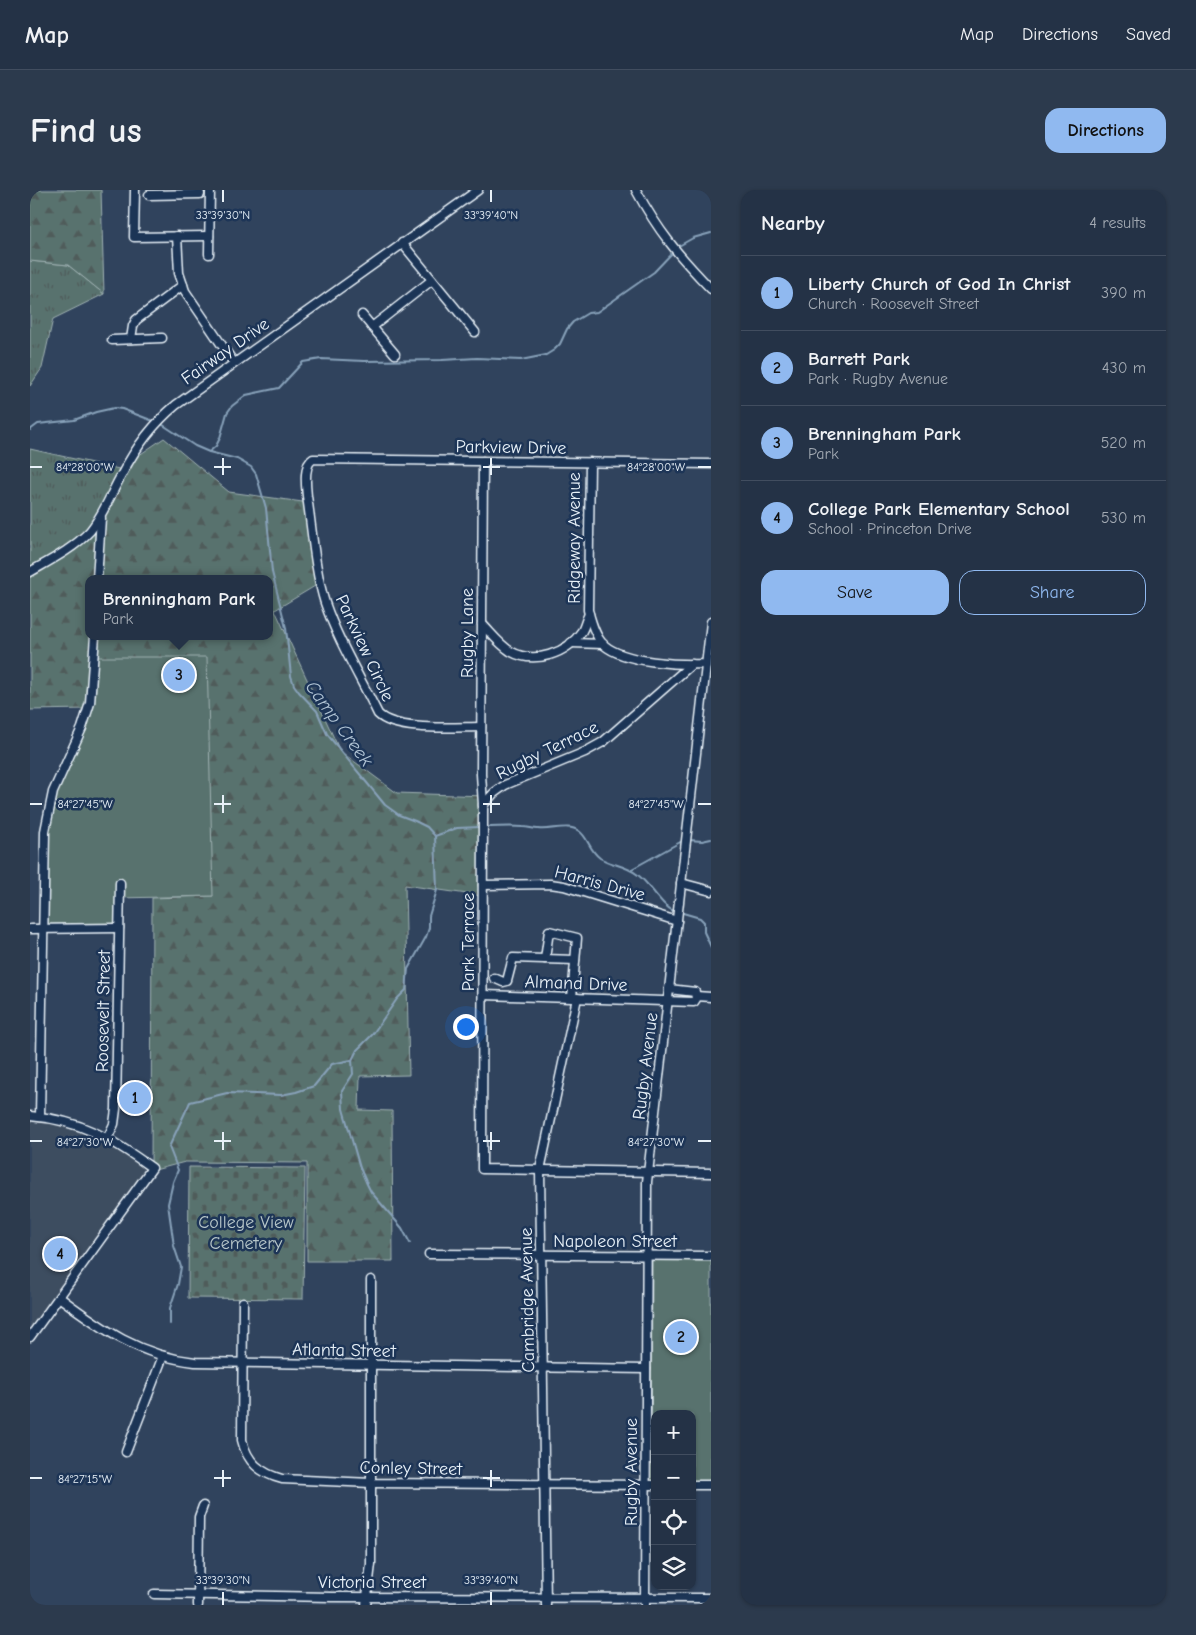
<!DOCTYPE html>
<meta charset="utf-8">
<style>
:root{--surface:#243246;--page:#2c3a4d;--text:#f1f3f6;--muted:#a3aab3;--line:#414d5f;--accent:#90b9f0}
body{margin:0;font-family:"Comic Neue",sans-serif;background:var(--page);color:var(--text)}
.controls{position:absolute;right:15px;bottom:15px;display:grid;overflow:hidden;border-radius:10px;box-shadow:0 1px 4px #0004}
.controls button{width:45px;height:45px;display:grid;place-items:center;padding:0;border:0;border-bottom:1px solid var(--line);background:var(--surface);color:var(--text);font:25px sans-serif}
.you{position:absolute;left:435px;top:836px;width:18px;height:18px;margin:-12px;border:4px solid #fff;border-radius:50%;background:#1a73e8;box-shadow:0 0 0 8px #1a73e833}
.badge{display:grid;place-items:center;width:32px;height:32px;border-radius:50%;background:var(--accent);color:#111;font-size:16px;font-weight:700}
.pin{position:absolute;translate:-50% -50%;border:2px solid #fff;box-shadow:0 1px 5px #0006}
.popup{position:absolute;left:55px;top:385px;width:188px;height:65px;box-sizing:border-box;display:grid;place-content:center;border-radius:10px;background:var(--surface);filter:drop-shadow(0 1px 4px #0005);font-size:16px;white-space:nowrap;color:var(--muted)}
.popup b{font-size:19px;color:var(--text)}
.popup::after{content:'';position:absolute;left:50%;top:100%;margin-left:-10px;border:10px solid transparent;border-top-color:var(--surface)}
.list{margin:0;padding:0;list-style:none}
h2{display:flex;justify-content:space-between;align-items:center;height:65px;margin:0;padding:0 20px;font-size:21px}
h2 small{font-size:16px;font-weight:400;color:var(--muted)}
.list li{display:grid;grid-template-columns:32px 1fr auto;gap:15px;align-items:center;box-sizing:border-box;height:75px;padding:0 20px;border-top:1px solid var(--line)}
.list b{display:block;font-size:19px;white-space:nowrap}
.list p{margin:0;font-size:16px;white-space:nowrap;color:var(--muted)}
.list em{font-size:16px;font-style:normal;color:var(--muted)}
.actions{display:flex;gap:10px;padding:15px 20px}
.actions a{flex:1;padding:11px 0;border:1px solid var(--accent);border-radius:15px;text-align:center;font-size:18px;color:var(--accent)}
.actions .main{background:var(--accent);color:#111}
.icon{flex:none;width:28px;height:28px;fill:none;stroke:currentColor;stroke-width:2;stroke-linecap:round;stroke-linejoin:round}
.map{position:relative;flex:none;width:681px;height:1415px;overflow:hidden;border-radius:15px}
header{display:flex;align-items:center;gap:30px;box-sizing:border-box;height:70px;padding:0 25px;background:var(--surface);border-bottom:1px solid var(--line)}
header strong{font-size:24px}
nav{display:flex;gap:28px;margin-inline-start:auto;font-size:18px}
.intro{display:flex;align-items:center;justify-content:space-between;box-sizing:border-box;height:120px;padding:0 30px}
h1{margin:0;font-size:35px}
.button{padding:12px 22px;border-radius:15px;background:var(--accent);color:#111;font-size:18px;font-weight:700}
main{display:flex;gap:30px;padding:0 30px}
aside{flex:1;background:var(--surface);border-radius:15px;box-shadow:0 1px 4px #0004}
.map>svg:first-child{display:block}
.built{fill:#3e4d61}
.grass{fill:url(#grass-tufts);stroke:#a0b2b3}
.forest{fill:url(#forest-firs);stroke:#a0b2b3;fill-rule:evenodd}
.cemetery{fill:url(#cemetery-stones);stroke:#a0b2b3}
.park{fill:#59726e;stroke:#a0b2b3}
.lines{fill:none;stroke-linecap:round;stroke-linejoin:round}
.stream{stroke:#88a2ba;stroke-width:2}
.minor-casing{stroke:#e8f1f8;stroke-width:11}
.minor{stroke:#1d3557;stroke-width:8}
.ticks{fill:none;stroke:#e8f1f8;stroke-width:2}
.labels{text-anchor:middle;stroke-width:5;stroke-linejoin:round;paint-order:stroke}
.street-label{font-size:18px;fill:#e8f1f8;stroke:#1d3557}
.park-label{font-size:18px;fill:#b6c5c8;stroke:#1d3557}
.water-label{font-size:19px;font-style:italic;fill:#b0c3d4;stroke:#1d3557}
.ticks-label{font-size:12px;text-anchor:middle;fill:#e8f1f8;stroke:#1d3557;stroke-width:5;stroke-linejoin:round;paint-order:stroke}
</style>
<header>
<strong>Map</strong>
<nav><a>Map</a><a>Directions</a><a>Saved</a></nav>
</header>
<div class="intro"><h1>Find us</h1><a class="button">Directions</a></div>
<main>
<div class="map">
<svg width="681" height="1415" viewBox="0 0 681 1415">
<defs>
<pattern id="grass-tufts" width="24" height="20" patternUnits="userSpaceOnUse" patternTransform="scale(1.25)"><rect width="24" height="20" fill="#59726e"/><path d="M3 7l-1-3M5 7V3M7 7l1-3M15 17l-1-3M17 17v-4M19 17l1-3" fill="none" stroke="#4f5b5a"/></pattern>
<pattern id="forest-firs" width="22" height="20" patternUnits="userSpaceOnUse" patternTransform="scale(1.25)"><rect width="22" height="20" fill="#59726e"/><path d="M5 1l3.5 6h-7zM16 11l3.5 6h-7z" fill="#4f5b5a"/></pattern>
<pattern id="cemetery-stones" width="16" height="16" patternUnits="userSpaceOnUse" patternTransform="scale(1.25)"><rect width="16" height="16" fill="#59726e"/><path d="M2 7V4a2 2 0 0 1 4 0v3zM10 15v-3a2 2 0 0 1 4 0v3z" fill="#4f5b5a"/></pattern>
</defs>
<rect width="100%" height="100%" fill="#30435d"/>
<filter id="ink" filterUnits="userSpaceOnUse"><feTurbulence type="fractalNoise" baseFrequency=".02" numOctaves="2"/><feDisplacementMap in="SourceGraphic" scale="10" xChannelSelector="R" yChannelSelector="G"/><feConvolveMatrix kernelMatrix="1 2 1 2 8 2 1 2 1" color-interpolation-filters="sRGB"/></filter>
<g filter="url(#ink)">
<polygon class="built" points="0,928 60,940 121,981 0,1147"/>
<g class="grass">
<polygon points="0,71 38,75 74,104 23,129 12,178 0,196"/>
<polygon points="0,259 89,279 83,297 81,314 36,366 0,384"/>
</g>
<g class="forest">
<polygon points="0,0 71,0 74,104 38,75 0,71"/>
<path d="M134,248L199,302L280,313L290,393L245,420L310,561L367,603L455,606L451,706L375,695L379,885L330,886L329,920L362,921L363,1071H277V973L155,972L121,981L122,708L183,706L57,519L0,520V384L36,366L81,314L83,297L89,279ZM59,389H239V446H59Z"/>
</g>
<polygon class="cemetery" points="159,977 275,978 273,1109 158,1108"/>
<g class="park">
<polygon points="64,467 177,467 183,706 87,708 86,737 12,737 17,642 24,606 57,519"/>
<polygon points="622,1070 681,1071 681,1291 662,1291 662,1224 625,1224 625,1291 621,1291"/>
</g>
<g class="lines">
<g class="stream">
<polyline points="647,57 663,48 681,43"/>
<polyline points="130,233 165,256 179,262 207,269 221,277 226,284 236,318 242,382 256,438 261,486 264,495 269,502 287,521 297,544 355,615 369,625 385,631 397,637 405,646"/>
<polyline points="0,240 8,234 44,230 66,222 84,218 92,219 126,232"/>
<polyline points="179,262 186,256 190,248 197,223 202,216 216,205 249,198 273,172 291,169 334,171 412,170 447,168 491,170 516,165 524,160 530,154 537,139 543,132 558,123 567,122 624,82 644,61"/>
<path d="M455,637C468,637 481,636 493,637C498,637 503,639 508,639C521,641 538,633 549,641C558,647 559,660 570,668C581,675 596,675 608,685C622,696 630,715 645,722"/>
<polyline points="405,646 427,638 450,637"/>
<polyline points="659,650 672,651 681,649"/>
<polyline points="600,680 654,650"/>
<polyline points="653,723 670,728 674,732 674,742 681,757"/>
<polyline points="380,1053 372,1038 341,1002 337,994 330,978 313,919 312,901 323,884 322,870 327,860 342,845 367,809 376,800 378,779 396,747 399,738 399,726 407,700 405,646"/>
<polyline points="140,1134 140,1118 148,1094 151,1077 144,1056 138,1014 143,992 148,980 139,957 160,912 197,903 251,905 266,902 284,896 302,874 321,870"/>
</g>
<g class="minor-casing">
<g id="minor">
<polyline points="105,0 104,47 179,46"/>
<path d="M606,0C628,41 648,65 681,99"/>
<polyline points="119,5 170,4"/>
<polyline points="147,46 149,83 155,101 204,173"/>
<polyline points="372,53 445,142"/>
<polyline points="179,64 180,0"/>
<polyline points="332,125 365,164"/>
<polyline points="342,137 402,90"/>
<polyline points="101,149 103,136 106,130 153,95"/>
<polyline points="82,150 132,148"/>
<polyline points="453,271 451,584 453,615 452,979 681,983"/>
<path d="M560,272L558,420C561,431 565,447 574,455C595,473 650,475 676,474"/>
<path d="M0,382C21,370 43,359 60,341C74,324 81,303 92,284C106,257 123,234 146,215L448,0"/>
<polyline points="67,389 71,328"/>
<path d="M452,434C461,443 469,454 480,461C504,475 537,464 552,441C555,436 556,429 559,424"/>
<polyline points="541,453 573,454"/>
<path d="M451,537C425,537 366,542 348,524C330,487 308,451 295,413C285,382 282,339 277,306C276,296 273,275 283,269L681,274"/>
<polyline points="453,615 464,603 475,595 555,562 573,552 662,474"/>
<polyline points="651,693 681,701"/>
<polyline points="453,695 520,694 534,696 647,731"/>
<polyline points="0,739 89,738"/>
<polyline points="515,769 519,741 547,748 542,808"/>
<polyline points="464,788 473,792 477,791 483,768 545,770"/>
<polyline points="453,805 664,812 666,809 665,802 639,799"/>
<polyline points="666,806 681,807"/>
<path d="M0,926C51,930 82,949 122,978L0,1147"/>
<polyline points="10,927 15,641 23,602 52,538 60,513 65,446"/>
<polyline points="78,947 84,934 86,919 90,693"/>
<polyline points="399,1064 681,1066"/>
<path d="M29,1107C72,1139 110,1166 165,1172L616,1179"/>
<path d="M213,1112L212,1250C217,1272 230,1283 252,1289L341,1293L625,1295"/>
<polyline points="96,1262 133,1166"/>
<polyline points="662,1295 681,1295"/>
<polyline points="124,1404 302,1407 681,1408"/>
<polyline points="168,1415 169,1327 173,1316"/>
<polyline points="336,1415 341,1374 341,1090"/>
<polyline points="516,1415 510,980 547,808"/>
<polyline points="615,1415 617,992 681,432"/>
</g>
</g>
<use href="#minor" class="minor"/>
</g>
</g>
<path class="ticks" d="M193,0V12M461,0V12M193,268V285M461,268V285M0,277H12M184,277H201M453,277H470M668,277H681M193,605V623M461,605V623M0,614H12M184,614H201M453,614H470M668,614H681M193,942V960M461,942V960M0,951H12M184,951H201M453,951H470M668,951H681M193,1280V1297M461,1280V1297M0,1288H12M184,1288H201M453,1288H470M193,1402V1415M461,1402V1415"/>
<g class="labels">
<g class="street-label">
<text transform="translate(195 161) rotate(-35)" y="6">Fairway Drive</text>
<text transform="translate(481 257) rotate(1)" y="6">Parkview Drive</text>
<text transform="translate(544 348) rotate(-90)" y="6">Ridgeway Avenue</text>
<text transform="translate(437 443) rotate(-90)" y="6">Rugby Lane</text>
<text transform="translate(335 458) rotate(65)" y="6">Parkview Circle</text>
<text transform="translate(517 560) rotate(-26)" y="6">Rugby Terrace</text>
<text transform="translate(570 693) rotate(15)" y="6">Harris Drive</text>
<text transform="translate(438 752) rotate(-90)" y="6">Park Terrace</text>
<text transform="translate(546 793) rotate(2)" y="6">Almand Drive</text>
<text transform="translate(73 821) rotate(-89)" y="6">Roosevelt Street</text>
<text transform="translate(615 876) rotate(-83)" y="6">Rugby Avenue</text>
<text x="585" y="1057">Napoleon Street</text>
<text transform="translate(497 1110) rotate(-91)" y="6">Cambridge Avenue</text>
<text transform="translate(314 1160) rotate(1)" y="6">Atlanta Street</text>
<text transform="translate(381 1278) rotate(1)" y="6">Conley Street</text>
<text transform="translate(601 1282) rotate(-90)" y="6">Rugby Avenue</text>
<text x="342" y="1398">Victoria Street</text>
</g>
<g class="park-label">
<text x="216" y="1038">College View<tspan x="216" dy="21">Cemetery</tspan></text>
</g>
<g class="water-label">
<text transform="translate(310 533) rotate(54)" y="7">Camp Creek</text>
</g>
</g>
<g class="ticks-label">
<text x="193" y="29">33°39'30"N</text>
<text x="461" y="29">33°39'40"N</text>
<text x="626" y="281">84°28'00"W</text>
<text x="55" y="281">84°28'00"W</text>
<text x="626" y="618">84°27'45"W</text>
<text x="55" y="618">84°27'45"W</text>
<text x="626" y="956">84°27'30"W</text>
<text x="55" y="956">84°27'30"W</text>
<text x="55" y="1293">84°27'15"W</text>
<text x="193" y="1394">33°39'30"N</text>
<text x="461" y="1394">33°39'40"N</text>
</g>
</svg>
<div class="controls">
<button>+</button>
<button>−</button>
<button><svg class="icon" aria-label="locate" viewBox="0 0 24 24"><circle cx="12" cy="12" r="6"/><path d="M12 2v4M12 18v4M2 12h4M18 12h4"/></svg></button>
<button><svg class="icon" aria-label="layers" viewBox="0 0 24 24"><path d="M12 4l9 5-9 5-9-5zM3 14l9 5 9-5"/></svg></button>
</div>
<div class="you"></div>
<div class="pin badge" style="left:105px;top:908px">1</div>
<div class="pin badge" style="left:651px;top:1147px">2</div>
<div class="pin badge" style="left:149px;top:485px">3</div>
<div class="popup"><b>Brenningham Park</b>Park</div>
<div class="pin badge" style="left:30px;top:1064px">4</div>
</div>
<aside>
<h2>Nearby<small>4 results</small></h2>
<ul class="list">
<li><span class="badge">1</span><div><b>Liberty Church of God In Christ</b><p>Church · Roosevelt Street</p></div><em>390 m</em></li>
<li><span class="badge">2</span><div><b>Barrett Park</b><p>Park · Rugby Avenue</p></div><em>430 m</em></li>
<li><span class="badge">3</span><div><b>Brenningham Park</b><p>Park</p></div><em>520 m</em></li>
<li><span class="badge">4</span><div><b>College Park Elementary School</b><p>School · Princeton Drive</p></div><em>530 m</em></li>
</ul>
<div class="actions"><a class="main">Save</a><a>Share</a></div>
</aside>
</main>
